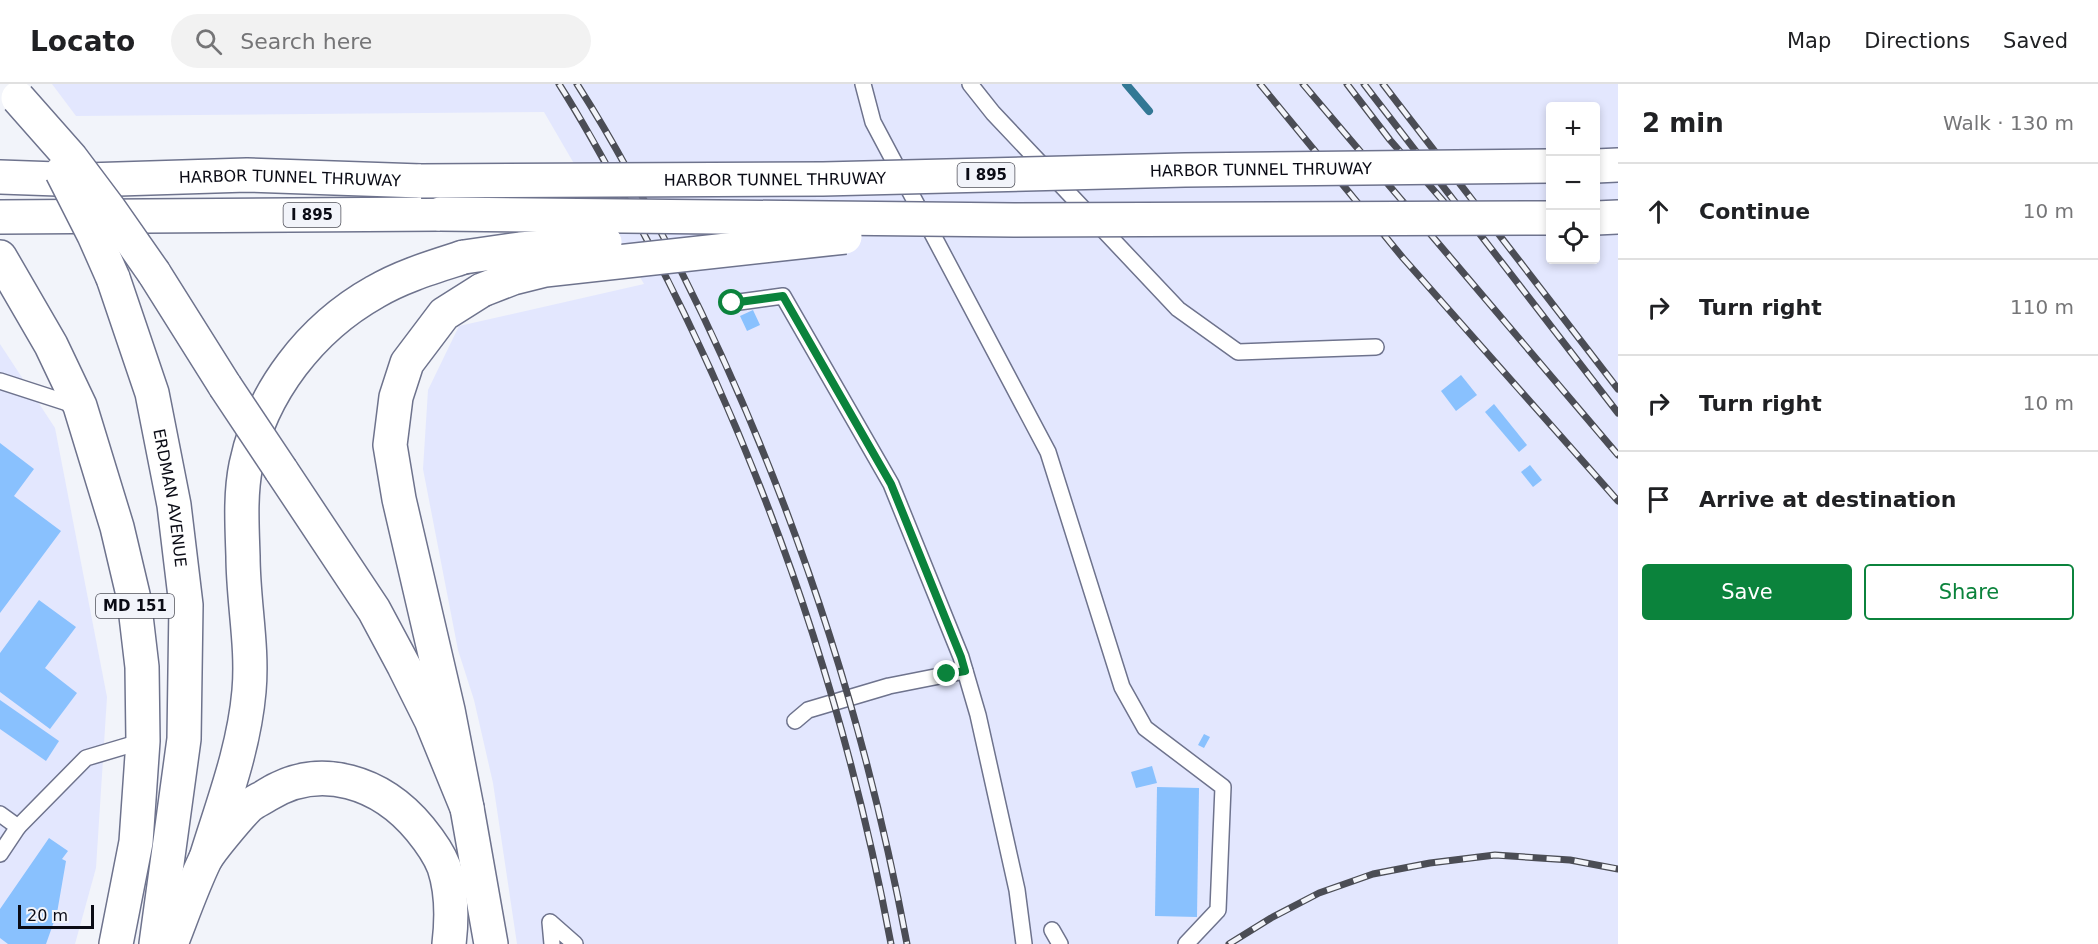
<!DOCTYPE html>
<meta charset="utf-8">
<style>
:root{--surface:#fff;--page:#f2f2f2;--text:#202124;--muted:#757577;--line:#e0e0e0;--accent:#0b833c}
body{margin:0;font-family:"DejaVu Sans",sans-serif;background:var(--page);color:var(--text)}
.controls{position:absolute;right:18px;top:18px;display:grid;overflow:hidden;border-radius:6px;box-shadow:0 3px 9px #0003}
.controls button{width:54px;height:54px;display:grid;place-items:center;padding:0;border:0;border-bottom:2px solid var(--line);background:var(--surface);color:var(--text);font:30px sans-serif}
.scale{position:absolute;left:18px;bottom:15px;width:76px;box-sizing:border-box;padding-left:6px;border:3px solid #0a0b15;border-top:0;font-size:16px;line-height:21px;white-space:nowrap;color:#0a0b15;-webkit-text-stroke:4px #f2f4fa;paint-order:stroke}
.stop{position:absolute;width:18px;height:18px;margin:-14px;border:4px solid #0b833c;border-radius:50%;background:#fff}
.stop.end{background:#0b833c;border-color:#fff;box-shadow:0 2px 6px #0008}
.list{margin:0;padding:0;list-style:none}
h2{display:flex;justify-content:space-between;align-items:center;height:78px;margin:0;padding:0 24px;font-size:26px}
h2 small{font-size:20px;font-weight:400;color:var(--muted)}
.list li{display:grid;grid-template-columns:39px 1fr auto;gap:18px;align-items:center;box-sizing:border-box;height:96px;padding:0 24px;border-top:2px solid var(--line)}
.list b{display:block;font-size:22px;white-space:nowrap}
.list em{font-size:20px;font-style:normal;color:var(--muted)}
.actions{display:flex;gap:12px;padding:18px 24px}
.actions a{flex:1;padding:14px 0;border:2px solid var(--accent);border-radius:6px;text-align:center;font-size:21px;color:var(--accent)}
.actions .main{background:var(--accent);color:#fff}
.icon{flex:none;width:33px;height:33px;fill:none;stroke:currentColor;stroke-width:2;stroke-linecap:round;stroke-linejoin:round}
.map{position:relative;flex:none;width:1618px;height:860px;overflow:hidden}
header{display:flex;align-items:center;gap:36px;box-sizing:border-box;height:84px;padding:0 30px;background:var(--surface);border-bottom:2px solid var(--line)}
header strong{font-size:28px}
nav{display:flex;gap:33px;margin-inline-start:auto;font-size:21px}
.search{width:420px;height:54px;background:var(--page);display:flex;align-items:center;gap:15px;box-sizing:border-box;padding:0 21px;border-radius:33px;color:var(--muted);font-size:22px}
main{display:flex}
aside{flex:1;background:var(--surface)}
.map>svg:first-child{display:block}
.built{fill:#e3e7fe;fill-rule:evenodd}
.lines{fill:none;stroke-linecap:round;stroke-linejoin:round}
.stream{stroke:#337895;stroke-width:8}
.building{fill:#89c1fe}
.lane-casing{stroke:#6e738d;stroke-width:18}
.primary-casing{stroke:#6e738d;stroke-width:36}
.highway-casing{stroke:#6e738d;stroke-width:36}
.lane{stroke:#fff;stroke-width:15}
.primary{stroke:#fff;stroke-width:33}
.highway{stroke:#fff;stroke-width:33}
.rail-casing{stroke:#4b4d55;stroke-width:7}
.rail{stroke:#f2f4fa;stroke-width:4.5;stroke-dasharray:14;stroke-linecap:butt}
.primary-bridge-casing{stroke:#6e738d;stroke-width:36;stroke-linecap:butt}
.highway-bridge-casing{stroke:#6e738d;stroke-width:36;stroke-linecap:butt}
.primary-bridge{stroke:#fff;stroke-width:33}
.highway-bridge{stroke:#fff;stroke-width:33}
.route{stroke:#0b833c;stroke-width:8}
.labels{text-anchor:middle;stroke-width:5;stroke-linejoin:round;paint-order:stroke}
.shield{fill:#f2f4fa;stroke:#50515a;stroke-width:1.5}
.shield-label{font-size:15px;font-weight:bold;fill:#0a0b15}
.street-label{font-size:16px;fill:#0a0b15;stroke:#f2f4fa}
</style>
<header>
<strong>Locato</strong>
<div class="search"><svg class="icon" aria-label="search" viewBox="0 0 24 24"><circle cx="10" cy="10" r="6"/><path d="M15 15l6 6"/></svg>Search here</div>
<nav><a>Map</a><a>Directions</a><a>Saved</a></nav>
</header>
<main>
<div class="map">
<svg width="1618" height="860" viewBox="0 0 1618 860">
<rect width="100%" height="100%" fill="#f2f4fa"/>
<g class="built">
<path d="M52,0H1618V860H517L493,699L474,616L458,566L423,385L428,306L459,242L644,200L544,28L76,32ZM1550,22H1596V176H1550Z"/>
<polygon points="0,260 55,344 107,613 96,784 75,860 0,860"/>
</g>
<g class="lines">
<polyline class="stream" points="1126,0 1149,27"/>
</g>
<g class="building">
<polygon points="753,226 760,241 747,247 740,232"/>
<polygon points="1461,291 1477,311 1456,327 1441,307"/>
<polygon points="1494,320 1527,361 1519,368 1485,328"/>
<polygon points="0,359 34,385 14,412 61,447 0,529"/>
<polygon points="1530,381 1542,396 1533,403 1521,388"/>
<polygon points="39,516 76,543 45,584 77,609 50,645 0,608 0,569"/>
<polygon points="0,616 59,657 46,677 0,645"/>
<polygon points="1204,650 1210,653 1204,664 1198,661"/>
<polygon points="1152,682 1157,699 1136,704 1131,688"/>
<polygon points="1157,703 1199,704 1197,833 1155,832"/>
<polygon points="49,754 68,767 62,775 66,777 57,829 46,860 8,860 0,854 0,825"/>
</g>
<g class="lines">
<g class="lane-casing">
<g id="lane">
<polyline points="863,0 873,38 1048,368 1122,603 1145,644 1223,703 1218,826 1186,860"/>
<polyline points="970,0 993,29 1178,225 1238,268 1376,263"/>
<polyline points="732,219 783,212 891,400 961,573 978,631 1017,806 1024,860"/>
<polyline points="0,297 77,322"/>
<polyline points="795,637 808,626 889,602 965,587"/>
<polyline points="0,730 18,743 86,674 143,657"/>
<polyline points="0,770 18,743"/>
<polyline points="1052,846 1060,860"/>
<polyline points="552,860 550,838 575,860"/>
</g>
</g>
<g class="primary-casing">
<g id="primary">
<polyline points="0,173 51,261 80,322 117,443 134,515 142,583 143,657 136,758 116,860"/>
<polyline points="154,189 225,302"/>
<path id="s1" d="M113,194L152,309L174,421L186,521L184,655L156,860"/>
<polyline points="281,386 374,526 404,582 431,636 467,724 491,860"/>
<path d="M171,860C182,832 192,803 205,776C211,765 239,732 248,723C253,718 261,715 267,711C321,677 382,699 420,745C429,756 439,770 444,783C452,807 452,835 449,860"/>
</g>
</g>
<g class="highway-casing">
<g id="highway">
<polyline points="1596,82 1618,81"/>
<path id="s2" d="M0,93L86,96L247,91L421,97"/>
<polyline points="0,133 440,130"/>
<polyline points="1596,134 1618,133"/>
<polyline points="467,724 448,626 399,415 390,361 396,313 407,279 444,230 482,206"/>
<path d="M206,774C223,719 244,665 249,607C253,562 243,517 243,472C242,442 240,410 246,381C261,308 311,244 375,208C402,192 433,183 464,173"/>
</g>
</g>
<use href="#lane" class="lane"/>
<use href="#primary" class="primary"/>
<use href="#highway" class="highway"/>
<g class="rail-casing">
<g id="rail">
<path d="M559,0C591,50 618,102 646,154C763,376 845,613 891,860"/>
<path d="M577,0C615,59 647,121 679,183C787,397 863,624 907,860"/>
<polyline points="1260,0 1403,174 1618,417"/>
<polyline points="1303,0 1618,371"/>
<polyline points="1347,0 1390,56 1444,118"/>
<polyline points="1364,0 1618,329"/>
<polyline points="1383,0 1618,305"/>
<polyline points="1229,860 1271,834 1319,809 1373,790 1430,779 1495,771 1570,776 1618,785"/>
</g>
</g>
<use href="#rail" class="rail"/>
<g class="primary-bridge-casing">
<g id="primary-bridge">
<polyline points="18,14 71,74 110,126 154,189"/>
<polyline points="62,88 94,151 113,194"/>
<polyline points="225,302 281,386"/>
</g>
</g>
<g class="highway-bridge-casing">
<g id="highway-bridge">
<path id="s3" d="M421,97L823,95L1185,86L1550,82"/>
<polyline points="440,130 1014,136 1550,134"/>
<polyline points="464,173 520,165 605,158"/>
<polyline points="482,206 513,194 545,186 845,153"/>
</g>
</g>
<use href="#primary-bridge" class="primary-bridge"/>
<use href="#highway-bridge" class="highway-bridge"/>
</g>
<g class="lines">
<polyline class="route" points="732,219 783,212 891,400 961,573 965,587 947,590"/>
</g>
<g class="labels">
<g class="shield">
<rect x="957.5" y="79" width="57" height="24" rx="4.5"/>
<rect x="283.5" y="119" width="57" height="24" rx="4.5"/>
<rect x="96" y="510" width="78" height="24" rx="4.5"/>
</g>
<g class="shield-label">
<text x="986" y="96">I 895</text>
<text x="312" y="136">I 895</text>
<text x="135" y="527">MD 151</text>
</g>
<g class="street-label">
<text dy="6" stroke="none"><textPath href="#s3" startOffset="840">HARBOR TUNNEL THRUWAY</textPath></text>
<text dy="6" stroke="none"><textPath href="#s2" startOffset="290">HARBOR TUNNEL THRUWAY</textPath></text>
<text dy="6" stroke="none"><textPath href="#s3" startOffset="354">HARBOR TUNNEL THRUWAY</textPath></text>
<text dy="6" stroke="none"><textPath href="#s1" startOffset="228">ERDMAN AVENUE</textPath></text>
</g>
</g>
</svg>
<div class="controls">
<button>+</button>
<button>−</button>
<button><svg class="icon" aria-label="locate" viewBox="0 0 24 24"><circle cx="12" cy="12" r="6"/><path d="M12 2v4M12 18v4M2 12h4M18 12h4"/></svg></button>
</div>
<div class="scale">20 m</div>
<div class="stop" style="left:732px;top:219px"></div>
<div class="stop end" style="left:947px;top:590px"></div>
</div>
<aside>
<h2>2 min<small>Walk · 130 m</small></h2>
<ul class="list">
<li><svg class="icon" aria-label="ahead" viewBox="0 0 24 24"><path d="M12 20V5M6 11l6-6 6 6"/></svg><div><b>Continue</b></div><em>10 m</em></li>
<li><svg class="icon" aria-label="right" viewBox="0 0 24 24"><path d="M7 20v-9h11M14 6l5 5-5 5"/></svg><div><b>Turn right</b></div><em>110 m</em></li>
<li><svg class="icon" aria-label="right" viewBox="0 0 24 24"><path d="M7 20v-9h11M14 6l5 5-5 5"/></svg><div><b>Turn right</b></div><em>10 m</em></li>
<li><svg class="icon" aria-label="arrive" viewBox="0 0 24 24"><path d="M6 21V4h12l-3 4 3 4H6"/></svg><div><b>Arrive at destination</b></div></li>
</ul>
<div class="actions"><a class="main">Save</a><a>Share</a></div>
</aside>
</main>
